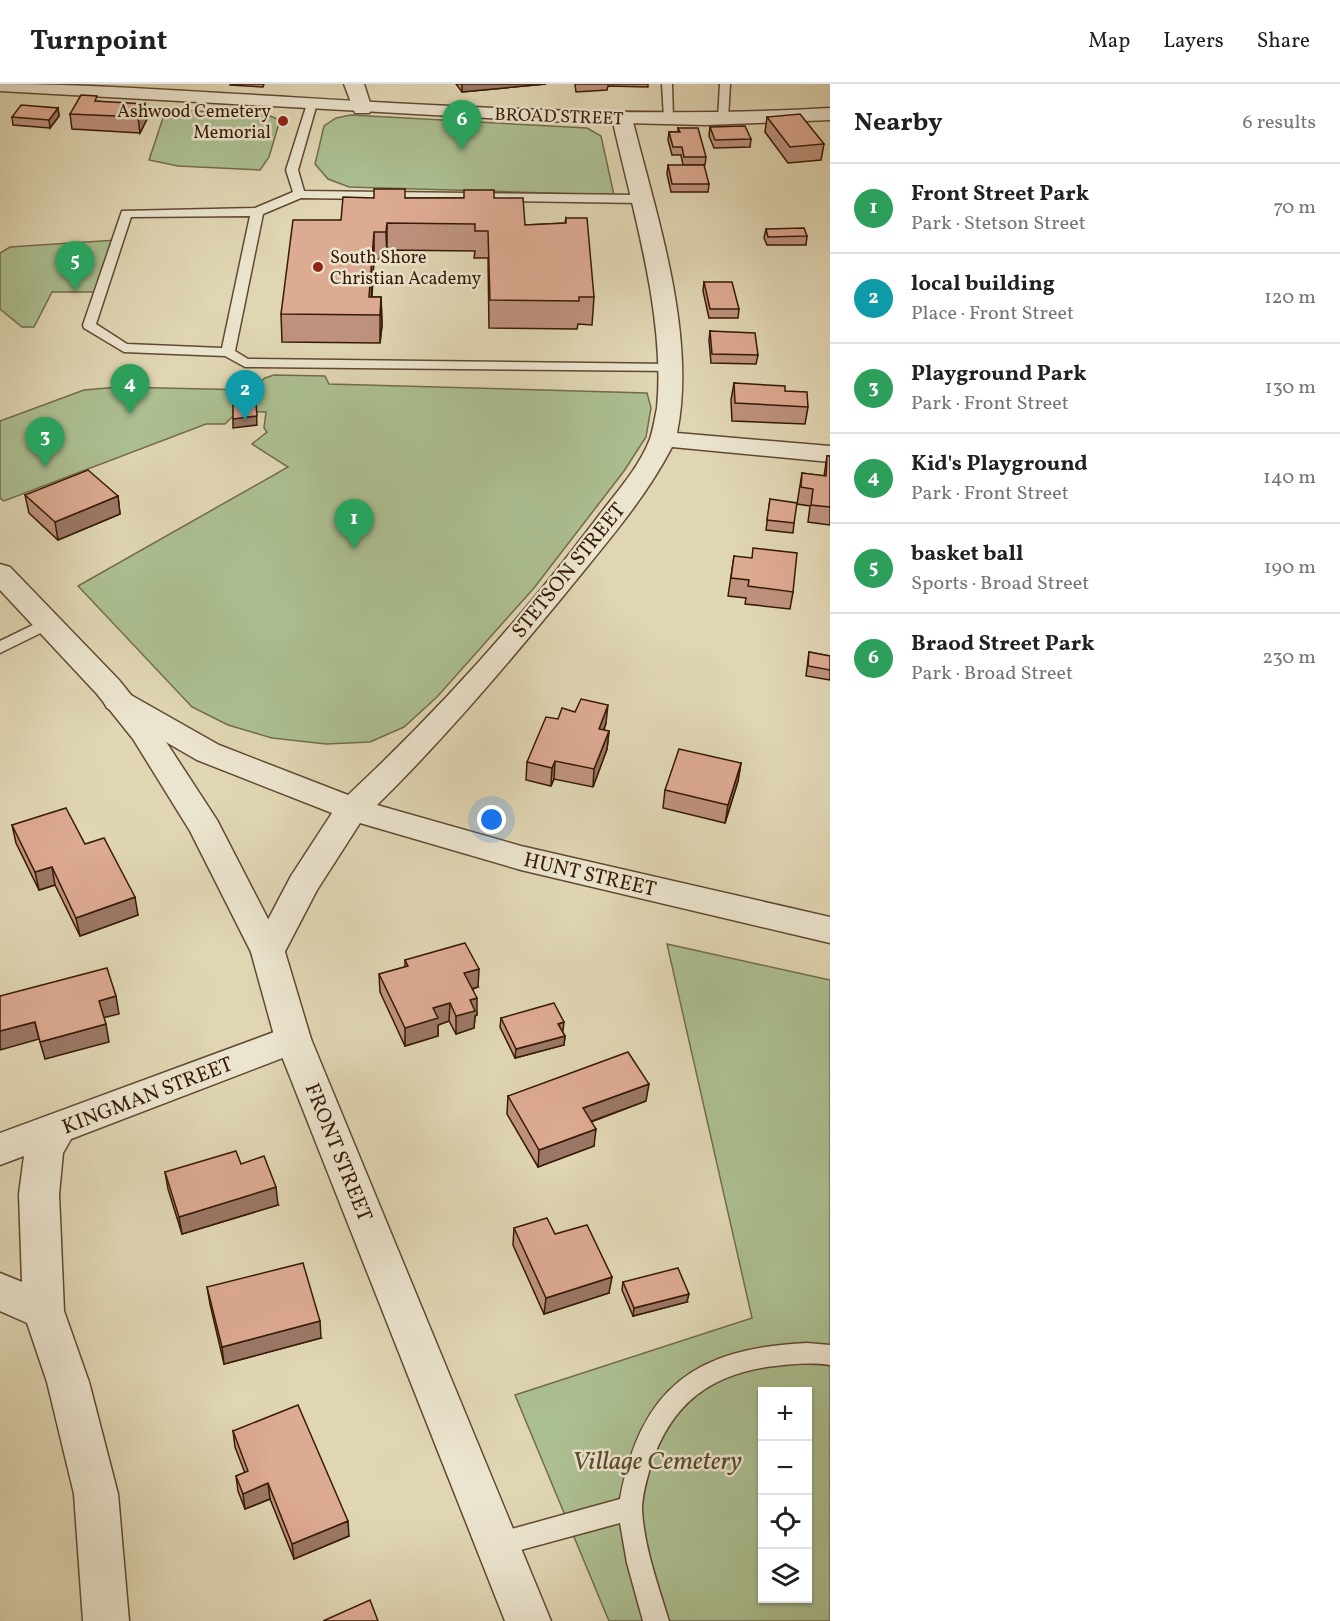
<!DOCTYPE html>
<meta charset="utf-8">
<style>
:root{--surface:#fff;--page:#f6f6f6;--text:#202124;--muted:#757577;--line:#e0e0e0;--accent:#b45309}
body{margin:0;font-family:Vollkorn,serif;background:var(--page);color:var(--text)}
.controls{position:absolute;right:18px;bottom:18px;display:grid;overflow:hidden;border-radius:0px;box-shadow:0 2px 4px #0004}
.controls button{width:54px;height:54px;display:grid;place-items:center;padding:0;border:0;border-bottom:2px solid var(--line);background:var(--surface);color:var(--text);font:30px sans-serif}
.you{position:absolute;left:492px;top:736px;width:21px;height:21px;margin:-15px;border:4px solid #fff;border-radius:50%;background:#1a73e8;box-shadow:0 0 0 9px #1a73e833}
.badge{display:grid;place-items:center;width:39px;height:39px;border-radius:50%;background:var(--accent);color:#fff;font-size:20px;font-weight:700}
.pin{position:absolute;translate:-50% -50px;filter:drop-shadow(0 2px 3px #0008)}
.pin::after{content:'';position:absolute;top:32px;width:21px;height:18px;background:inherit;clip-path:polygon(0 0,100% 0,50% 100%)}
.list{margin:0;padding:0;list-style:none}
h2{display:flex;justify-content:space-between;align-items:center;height:78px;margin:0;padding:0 24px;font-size:26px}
h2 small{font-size:20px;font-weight:400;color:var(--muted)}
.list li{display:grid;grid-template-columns:39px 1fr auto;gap:18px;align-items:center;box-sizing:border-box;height:90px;padding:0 24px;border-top:2px solid var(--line)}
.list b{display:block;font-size:22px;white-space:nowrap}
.list p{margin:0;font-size:20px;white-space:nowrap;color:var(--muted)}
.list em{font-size:20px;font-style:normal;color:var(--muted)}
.icon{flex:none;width:33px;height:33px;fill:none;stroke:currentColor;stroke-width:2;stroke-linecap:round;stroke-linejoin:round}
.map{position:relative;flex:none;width:830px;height:1537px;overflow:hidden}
header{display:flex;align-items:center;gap:36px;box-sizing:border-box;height:84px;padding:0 30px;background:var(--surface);border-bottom:2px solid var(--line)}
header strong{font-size:28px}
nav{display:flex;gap:33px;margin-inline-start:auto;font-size:21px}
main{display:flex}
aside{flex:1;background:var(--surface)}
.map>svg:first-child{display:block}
.green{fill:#acbf91;stroke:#726c4c;stroke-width:1.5;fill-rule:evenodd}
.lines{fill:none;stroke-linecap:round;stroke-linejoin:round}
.service-casing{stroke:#614931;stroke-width:3}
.minor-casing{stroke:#614931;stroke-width:3}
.tertiary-casing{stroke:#614931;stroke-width:3}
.service{fill:#ebe4ce;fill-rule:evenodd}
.minor{fill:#ebe4ce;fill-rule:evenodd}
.tertiary{fill:#ebe4ce;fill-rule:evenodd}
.wall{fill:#be927e;stroke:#371a06;stroke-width:1.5}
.shaded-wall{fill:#9b7766;stroke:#371a06;stroke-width:1.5}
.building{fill:#ddaa92;stroke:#371a06;stroke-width:1.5}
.poi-dot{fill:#8f2418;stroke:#ebe4ce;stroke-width:2}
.labels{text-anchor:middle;stroke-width:5;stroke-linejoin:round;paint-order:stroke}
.far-poi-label{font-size:18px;fill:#371a06;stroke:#ebe4ce;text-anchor:end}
.far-street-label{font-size:18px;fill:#371a06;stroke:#ebe4ce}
.street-label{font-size:21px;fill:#371a06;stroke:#ebe4ce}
.near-park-label{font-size:26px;font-style:italic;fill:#5a4c30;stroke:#ebe4ce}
</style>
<header>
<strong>Turnpoint</strong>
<nav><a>Map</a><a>Layers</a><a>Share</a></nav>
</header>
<main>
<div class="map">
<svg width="830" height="1537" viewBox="0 0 830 1537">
<rect width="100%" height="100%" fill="#e0d6b3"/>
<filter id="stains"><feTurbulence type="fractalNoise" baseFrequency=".00333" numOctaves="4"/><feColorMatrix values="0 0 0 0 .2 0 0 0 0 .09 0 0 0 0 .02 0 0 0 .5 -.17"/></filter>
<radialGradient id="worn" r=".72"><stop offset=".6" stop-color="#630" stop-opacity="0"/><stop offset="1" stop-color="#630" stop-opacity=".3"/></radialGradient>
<g class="green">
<polygon points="166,25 270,32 280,36 269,73 260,86 178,82 149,76"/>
<polygon points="351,31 587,44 601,52 614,111 349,103 328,95 315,80 324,42 336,34"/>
<polygon points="116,156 97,208 52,208 34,243 22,243 0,225 0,169 10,163"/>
<polygon points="274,291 325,292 329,300 647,309 651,324 646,353 624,387 534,504 437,613 404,643 370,658 326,660 272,654 228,641 192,623 78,502 288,383 252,360 267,348 264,344 266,328 233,327 234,331 225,340 206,340 4,417 0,414 0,337 84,306 119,303 251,306 265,294"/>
<path d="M667,860L830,896V1537H609L515,1311L752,1234ZM762,1308H808V1514H762Z"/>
</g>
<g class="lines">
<g class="service-casing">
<g id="service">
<polygon points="662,0 672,0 673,35 664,33"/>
<polygon points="720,0 730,0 728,35 723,38 718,35"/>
<path d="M311,20L316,23L298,86L304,107L641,111L647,115L641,119L301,114L263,130L235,267L248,275L671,280L678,284L676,287L245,283L225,272L124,268L84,244L83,241L122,127L255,124L293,108L286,86L306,23ZM250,132L222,264L127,260L96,240L131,133Z"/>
<polygon points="47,534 55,539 53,543 0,569 0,557"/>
<path d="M807,1259L830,1261V1281C812,1278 793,1280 775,1282C712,1289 671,1319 651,1381C647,1394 642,1411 642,1426C644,1463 658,1501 669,1537H643L627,1479L620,1439L499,1472L490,1469L487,1460L490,1451L620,1415C641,1303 696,1264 807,1259Z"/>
</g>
</g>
<g class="minor-casing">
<g id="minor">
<polygon points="344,0 364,0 372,25 369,29 355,29"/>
<path d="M622,28L629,30L632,34C656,130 697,251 677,349L830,362V378L672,363C644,417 602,464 565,510C505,583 444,655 377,721L521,762L830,833V859L521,786L360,739L317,806L280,877L268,881L256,877L251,868L291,792L332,729L197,676L107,624L103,617L107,610L118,607L129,610L219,661L348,711C437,628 521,535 594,438C613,412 638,386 650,355C653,346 655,334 657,324C666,233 632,124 612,34L615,30Z"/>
<polygon points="293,941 306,945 311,955 306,965 71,1055 63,1069 59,1110 64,1227 89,1298 118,1410 129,1537 83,1537 74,1410 47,1298 27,1239 0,1227 0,1189 22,1198 19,1110 24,1072 0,1081 0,1049"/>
</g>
</g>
<g class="tertiary-casing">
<g id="tertiary">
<path d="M0,0C91,0 181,7 272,12C458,23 644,35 830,24V36L706,41L540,37L0,7Z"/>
<polygon points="0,480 10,483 119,596 155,641 217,736 285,868 311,955 551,1537 505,1537 275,955 251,868 190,747 133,655 97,610 0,506"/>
</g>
</g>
<use href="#service" class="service"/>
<use href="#minor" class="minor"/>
<use href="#tertiary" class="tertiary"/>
</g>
<g class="wall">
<polygon points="230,0 264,0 263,3 230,1"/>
<polygon points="456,0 546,0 462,8"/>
<polygon points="575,0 648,0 648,3 608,2 607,6 576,8"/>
<polygon points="98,17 147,35 140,49 72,45 70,30"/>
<polygon points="58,24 59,32 50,44 13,41 12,33"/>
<polygon points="767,33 824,60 821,76 788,79 765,48"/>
<polygon points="710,43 751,55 750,63 714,64 709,52"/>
<polygon points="678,44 706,73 705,81 683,81 681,71 672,71 668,56 669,48 678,48"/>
<polygon points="668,81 709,100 708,108 671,108 667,90"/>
<polygon points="374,114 494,114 525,141 565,139 566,134 594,213 592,241 578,240 577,245 489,244 488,174 474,174 475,167 387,166 387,175 374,175 372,213 381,213 382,241 380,259 282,258 281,230 341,136"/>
<polygon points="766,145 807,152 806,161 767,161 764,154"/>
<polygon points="704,198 739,225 738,234 709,234 703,207"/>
<polygon points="710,247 758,271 756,280 711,279 709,256"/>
<polygon points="734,299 785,307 808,323 805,340 732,337 731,316"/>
<polygon points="827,372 830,372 830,441 808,438 810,422 797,420 802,389 824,392"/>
<polygon points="25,411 118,412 120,430 58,456 29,429"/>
<polygon points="770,415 794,439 793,449 766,446"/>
<polygon points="734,472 793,508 790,525 745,520 746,514 728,512"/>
<polygon points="809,568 830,572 830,596 806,592"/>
<polygon points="558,635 606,639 604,646 609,647 607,665 593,703 554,695 551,702 526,696 527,678"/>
<polygon points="741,679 738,697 725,739 663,724 665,706"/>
<polygon points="12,741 85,760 138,831 80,852 55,801 39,806 16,759"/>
<polygon points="405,876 478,903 473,905 477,931 475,932 474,944 456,950 449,937 438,941 438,952 405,962 380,908 379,890 405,883"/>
<polygon points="501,934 563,947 562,947 565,952 564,961 515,974 500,943"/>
<polygon points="508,1012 646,1017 591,1038 594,1062 538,1083 507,1030"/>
<polygon points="165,1088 278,1121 182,1150 168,1105"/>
<polygon points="514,1144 609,1209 544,1230 513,1161"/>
<polygon points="623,1198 687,1218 633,1232 622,1206"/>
<polygon points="207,1203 321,1254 224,1280 210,1220"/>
<polygon points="233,1347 349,1452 294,1475 270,1415 245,1425 238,1407 236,1392 245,1389 235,1363"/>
</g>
<g class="shaded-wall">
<polygon points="462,0 546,0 462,8"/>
<polygon points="145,20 147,35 140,49 138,33"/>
<polygon points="58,24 59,32 50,44 49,36"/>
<polygon points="387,139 387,175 386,148"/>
<polygon points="374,148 374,175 370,231 369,213"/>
<polygon points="381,213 382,241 380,259 380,231"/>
<polygon points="256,320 257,341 233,344 233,335"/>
<polygon points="118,412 120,430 58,456 55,438"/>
<polygon points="608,621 606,639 597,663 599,645"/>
<polygon points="609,647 607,665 593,703 594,685"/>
<polygon points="555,677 554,695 551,702 552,684"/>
<polygon points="741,679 738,697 725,739 728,721"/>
<polygon points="52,783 55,801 39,806 35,788"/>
<polygon points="135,813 138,831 80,852 76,834"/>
<polygon points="479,885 478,903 464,907 464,889"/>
<polygon points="116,912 119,930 102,934 99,917"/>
<polygon points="477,914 477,931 475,932 474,944 456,950 456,932 470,916"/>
<polygon points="450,919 449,937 438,941 438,952 405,962 405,944 433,924"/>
<polygon points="35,938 39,955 0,966 0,947"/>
<polygon points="564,938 563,947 557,949 558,940"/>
<polygon points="106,940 109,958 45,975 40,958"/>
<polygon points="565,952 564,961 515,974 516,965"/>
<polygon points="649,1000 646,1017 581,1041 583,1024"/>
<polygon points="596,1045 594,1062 538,1083 539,1066"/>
<polygon points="276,1103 278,1121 182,1150 179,1133"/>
<polygon points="612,1193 609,1209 544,1230 546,1214"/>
<polygon points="689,1210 687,1218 633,1232 634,1224"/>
<polygon points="320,1237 321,1254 224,1280 222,1263"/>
<polygon points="268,1399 270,1415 245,1425 243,1410"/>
<polygon points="348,1437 349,1452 294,1475 292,1460"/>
</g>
<g class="building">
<polygon points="81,11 97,12 95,17 145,20 138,33 70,30"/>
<polygon points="21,21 58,24 49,36 12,33"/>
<polygon points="800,30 824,60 790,63 767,33"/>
<polygon points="745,42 751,55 715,56 710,43"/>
<polygon points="678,44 698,44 706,73 684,73 682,63 673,63 669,48 680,48"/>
<polygon points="668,81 704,81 709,100 672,100"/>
<polygon points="374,105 405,105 405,114 464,114 464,106 494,106 494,114 523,114 525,141 566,139 566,134 587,134 594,213 579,213 579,217 490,216 488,147 475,147 475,140 387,139 386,148 374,148 369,213 381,213 380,231 281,230 293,136 341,136 343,113 374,114"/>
<polygon points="804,144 807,152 768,153 766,145"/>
<polygon points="704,198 732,198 739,225 710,225"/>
<polygon points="710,247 755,249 758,271 712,270"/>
<polygon points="734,299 785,302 785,307 807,308 808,323 735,319"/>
<polygon points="256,320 257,332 233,335 233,321"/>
<polygon points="827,372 830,372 830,423 811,421 813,405 801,403 802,389 826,392"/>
<polygon points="88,386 118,412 55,438 25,411"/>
<polygon points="770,415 797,419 794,439 767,436"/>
<polygon points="753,464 797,469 793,508 748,502 749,496 731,494 734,472 752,474"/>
<polygon points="809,568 830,572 830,586 808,582"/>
<polygon points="581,615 608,621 599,645 609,647 594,685 555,677 552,684 527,678 546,633 558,635 562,624 575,628"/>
<polygon points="679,665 741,679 728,721 665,706"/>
<polygon points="66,724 85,760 104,754 135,813 76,834 52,783 35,788 12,741"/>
<polygon points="465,859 479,885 464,889 477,914 470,916 475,927 456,932 450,919 433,924 438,934 405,944 379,890 408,882 405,876"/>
<polygon points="107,884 116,912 99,917 106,940 40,958 35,938 0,947 0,912"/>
<polygon points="554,919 564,938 558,940 565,952 516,965 501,934"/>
<polygon points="628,968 649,1000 583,1024 596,1045 539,1066 508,1012"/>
<polygon points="236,1067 241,1080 264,1072 276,1103 179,1133 165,1088"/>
<polygon points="547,1134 555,1150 587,1141 612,1193 546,1214 514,1144"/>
<polygon points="303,1179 320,1237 222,1263 207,1203"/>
<polygon points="678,1184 689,1210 634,1224 623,1198"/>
<polygon points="298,1321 348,1437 292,1460 268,1399 243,1410 236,1392 248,1387 233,1347"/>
<polygon points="370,1516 378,1537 323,1537"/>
</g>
<g class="poi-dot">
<circle cx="283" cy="37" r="6"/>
<circle cx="318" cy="183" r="6"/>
</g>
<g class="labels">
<g class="far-poi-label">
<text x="271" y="33">Ashwood Cemetery<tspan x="271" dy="21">Memorial</tspan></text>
<text x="330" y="179" text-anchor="start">South Shore<tspan x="330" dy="21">Christian Academy</tspan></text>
</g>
<g class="far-street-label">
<text transform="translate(559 32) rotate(2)" y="6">BROAD STREET</text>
</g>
<g class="street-label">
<text transform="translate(568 486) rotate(-51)" y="7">STETSON STREET</text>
<text transform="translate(590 790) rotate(13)" y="7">HUNT STREET</text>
<text transform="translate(147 1011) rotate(-21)" y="7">KINGMAN STREET</text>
<text transform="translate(339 1068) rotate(68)" y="7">FRONT STREET</text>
</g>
<g class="near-park-label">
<text x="657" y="1385">Village Cemetery</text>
</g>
</g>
<rect width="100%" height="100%" filter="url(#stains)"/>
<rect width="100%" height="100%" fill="url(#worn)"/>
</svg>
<div class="controls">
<button>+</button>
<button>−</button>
<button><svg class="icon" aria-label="locate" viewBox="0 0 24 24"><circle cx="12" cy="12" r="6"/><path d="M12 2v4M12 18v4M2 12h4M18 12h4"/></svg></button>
<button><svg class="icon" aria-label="layers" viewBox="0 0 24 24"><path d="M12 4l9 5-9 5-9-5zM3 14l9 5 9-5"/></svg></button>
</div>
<div class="you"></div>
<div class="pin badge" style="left:354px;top:465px;background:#2e9e5b">1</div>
<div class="pin badge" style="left:245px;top:336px;background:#0f9aa8">2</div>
<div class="pin badge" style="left:45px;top:383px;background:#2e9e5b">3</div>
<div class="pin badge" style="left:130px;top:330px;background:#2e9e5b">4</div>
<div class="pin badge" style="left:75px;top:207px;background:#2e9e5b">5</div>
<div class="pin badge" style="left:462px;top:66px;background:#2e9e5b">6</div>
</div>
<aside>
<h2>Nearby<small>6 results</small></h2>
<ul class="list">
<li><span class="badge" style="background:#2e9e5b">1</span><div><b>Front Street Park</b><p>Park · Stetson Street</p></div><em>70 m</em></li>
<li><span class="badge" style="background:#0f9aa8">2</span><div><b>local building</b><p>Place · Front Street</p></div><em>120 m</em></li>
<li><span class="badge" style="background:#2e9e5b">3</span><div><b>Playground Park</b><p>Park · Front Street</p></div><em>130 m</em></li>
<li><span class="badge" style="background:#2e9e5b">4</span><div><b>Kid's Playground</b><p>Park · Front Street</p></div><em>140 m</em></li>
<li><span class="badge" style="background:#2e9e5b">5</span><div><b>basket ball</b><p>Sports · Broad Street</p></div><em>190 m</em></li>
<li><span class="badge" style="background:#2e9e5b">6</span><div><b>Braod Street Park</b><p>Park · Broad Street</p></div><em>230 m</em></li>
</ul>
</aside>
</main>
